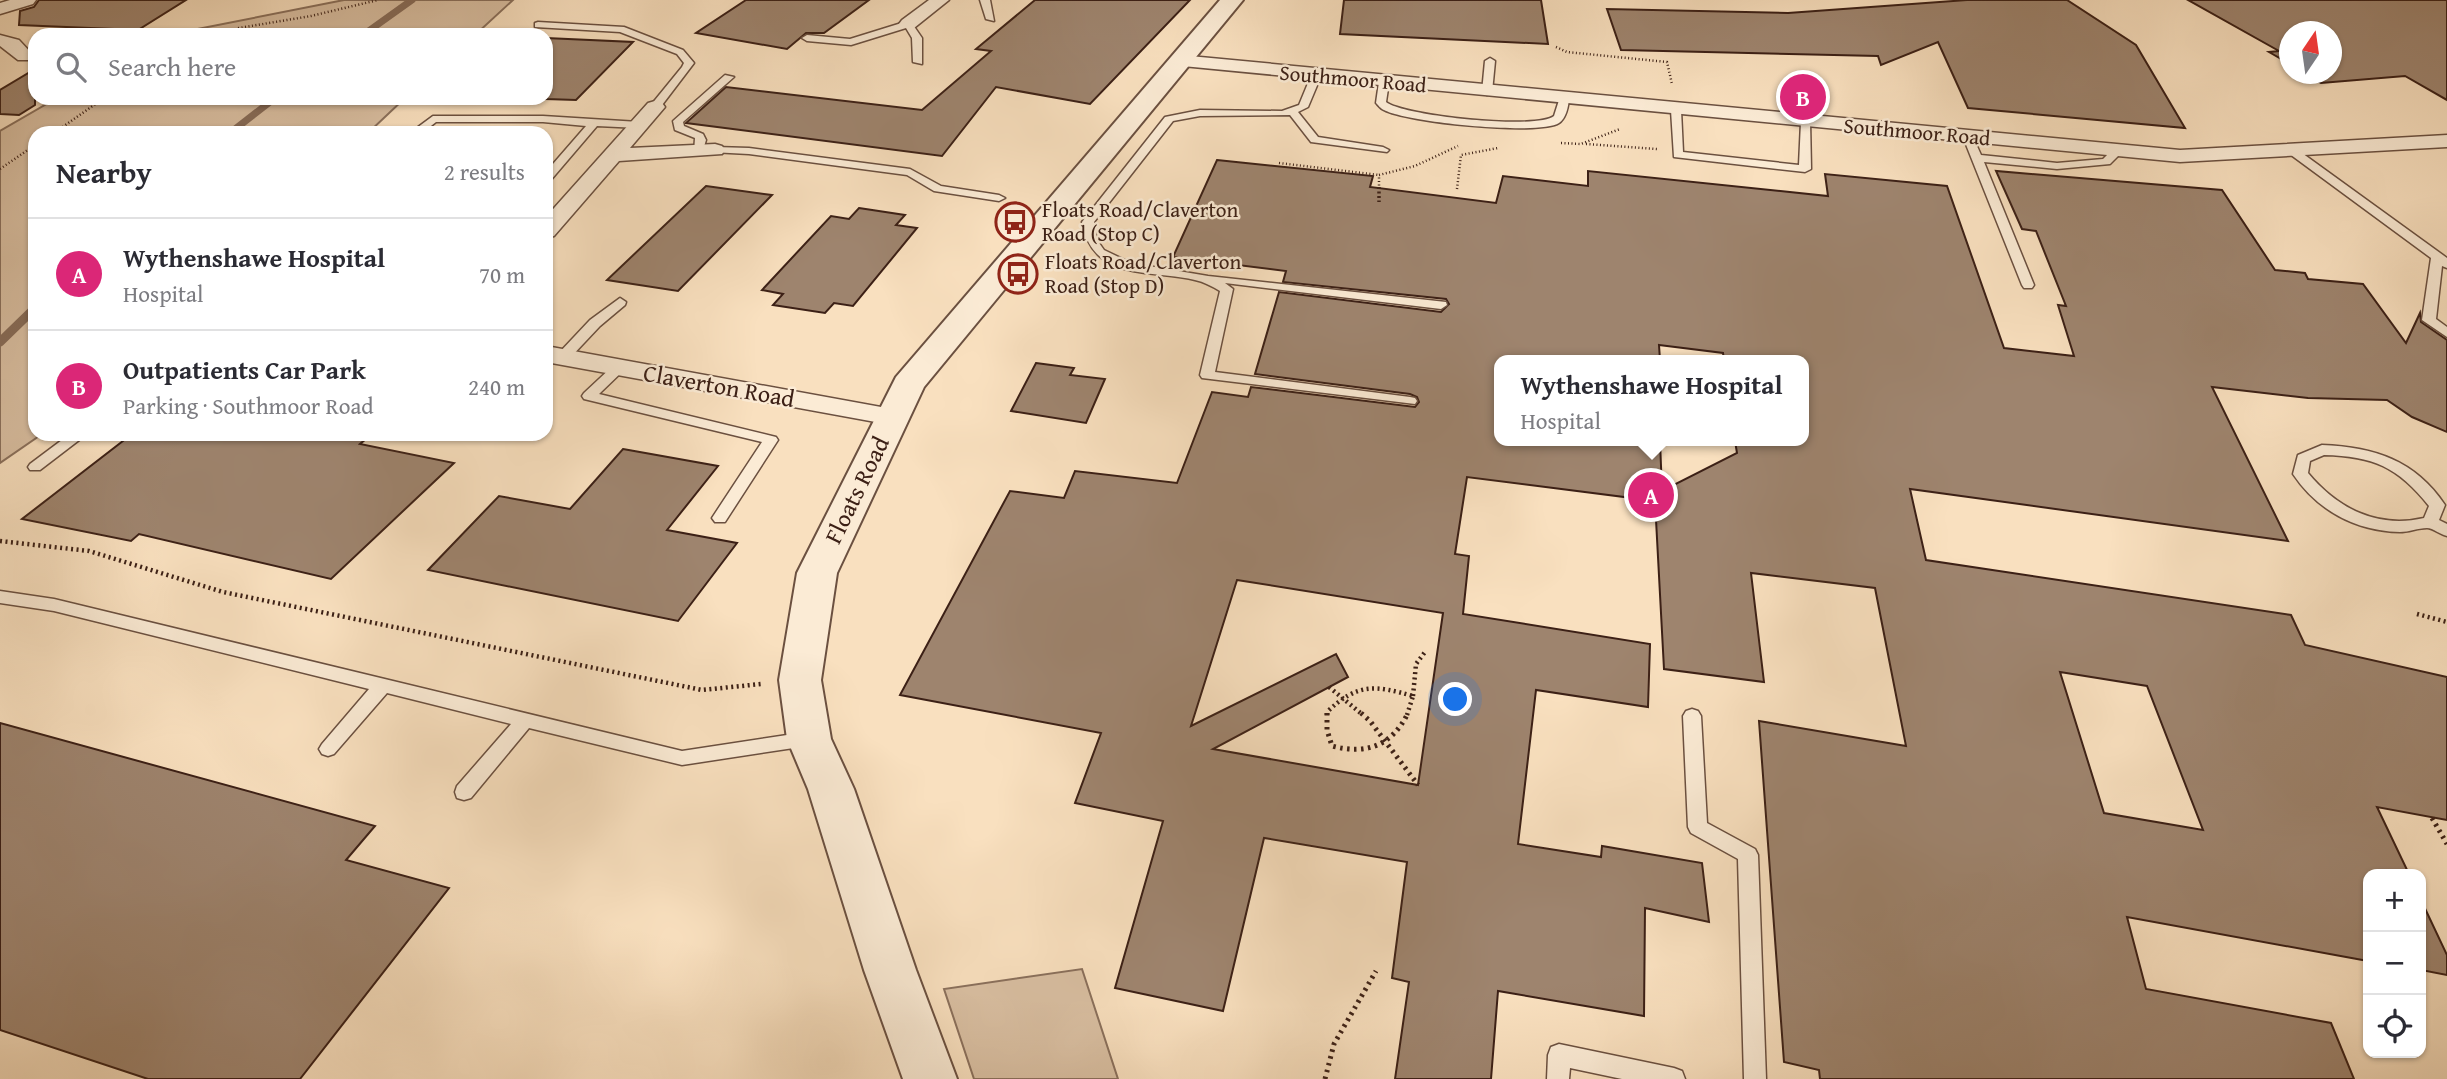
<!DOCTYPE html>
<meta charset="utf-8">
<style>
:root{--surface:#fff;--page:#f2f2f3;--text:#2b2b33;--muted:#7c7c81;--line:#e1e1e2;--accent:#db2777}
body{margin:0;font-family:"Gentium Book Plus",serif;background:var(--page);color:var(--text)}
.controls{position:absolute;right:21px;bottom:21px;display:grid;overflow:hidden;border-radius:14px;box-shadow:0 2px 5px #0004}
.controls button{width:63px;height:63px;display:grid;place-items:center;padding:0;border:0;border-bottom:2px solid var(--line);background:var(--surface);color:var(--text);font:35px sans-serif}
.compass{position:absolute;left:2279px;top:21px;width:63px;height:63px;border-radius:50%;background:var(--surface);box-shadow:0 2px 5px #0004;rotate:13deg}
.you{position:absolute;left:1456px;top:700px;width:24px;height:24px;margin:-18px;border:5px solid #fff;border-radius:50%;background:#1a73e8;box-shadow:0 0 0 10px #1a73e833}
.badge{display:grid;place-items:center;width:46px;height:46px;border-radius:50%;background:var(--accent);color:#fff;font-size:23px;font-weight:700}
.pin{position:absolute;translate:-50% -50%;border:4px solid #fff;box-shadow:0 2px 7px #0006}
.popup{position:absolute;left:1494px;top:355px;width:315px;height:91px;box-sizing:border-box;display:grid;place-content:center;border-radius:14px;background:var(--surface);filter:drop-shadow(0 2px 5px #0005);font-size:23px;white-space:nowrap;color:var(--muted)}
.popup b{font-size:26px;color:var(--text)}
.popup::after{content:'';position:absolute;left:50%;top:100%;margin-left:-14px;border:14px solid transparent;border-top-color:var(--surface)}
.list{margin:0;padding:0;list-style:none}
h2{display:flex;justify-content:space-between;align-items:center;height:91px;margin:0;padding:0 28px;font-size:30px}
h2 small{font-size:23px;font-weight:400;color:var(--muted)}
.list li{display:grid;grid-template-columns:46px 1fr auto;gap:21px;align-items:center;box-sizing:border-box;height:112px;padding:0 28px;border-top:2px solid var(--line)}
.list b{display:block;font-size:26px;white-space:nowrap}
.list p{margin:0;font-size:23px;white-space:nowrap;color:var(--muted)}
.list em{font-size:23px;font-style:normal;color:var(--muted)}
.icon{flex:none;width:38px;height:38px;fill:none;stroke:currentColor;stroke-width:2;stroke-linecap:round;stroke-linejoin:round}
.map{position:relative;flex:none;width:2447px;height:1079px;overflow:hidden}
.search{position:absolute;background:var(--surface);box-shadow:0 2px 5px #0004;left:28px;top:28px;width:525px;height:77px;display:flex;align-items:center;gap:18px;box-sizing:border-box;padding:0 24px;border-radius:21px;color:var(--muted);font-size:26px}
.panel{position:absolute;background:var(--surface);box-shadow:0 2px 5px #0004;left:28px;top:126px;width:525px;height:315px;border-radius:21px}
.map>svg:first-child{display:block}
.green{fill:#d9bfa2;stroke:#8a705c;stroke-width:2}
.lines{fill:none;stroke-linecap:round;stroke-linejoin:round}
.stream-far1{stroke:#876c59;stroke-width:7}
.stream{stroke:#876c59;stroke-width:9}
.building{fill:#9e846e;stroke:#3c2016;stroke-width:2;fill-rule:evenodd}
.service-casing{stroke:#6b5040;stroke-width:3}
.minor-casing{stroke:#6b5040;stroke-width:3}
.tertiary-casing{stroke:#6b5040;stroke-width:4}
.path-far3{stroke:#3c2016;stroke-width:2.5;stroke-dasharray:1 2.5;stroke-linecap:butt}
.path-far2{stroke:#3c2016;stroke-width:3.5;stroke-dasharray:2 2.5;stroke-linecap:butt}
.path-far1{stroke:#3c2016;stroke-width:4.5;stroke-dasharray:2 3.5;stroke-linecap:butt}
.path{stroke:#3c2016;stroke-width:5;stroke-dasharray:2.5 4.5;stroke-linecap:butt}
.service{fill:#fbebd5;fill-rule:evenodd}
.minor{fill:#fbebd5;fill-rule:evenodd}
.tertiary{fill:#fbebd5;fill-rule:evenodd}
.labels{text-anchor:middle;stroke-width:5;stroke-linejoin:round;paint-order:stroke}
.far-street-label{font-size:21px;fill:#3c2016;stroke:#fbebd5}
.far-poi-label{font-size:21px;fill:#3c2016;stroke:#fbebd5;text-anchor:start}
.street-label{font-size:24px;fill:#3c2016;stroke:#fbebd5}
</style>
<div class="map">
<svg width="2447" height="1079" viewBox="0 0 2447 1079">
<rect width="100%" height="100%" fill="#f9e0bf"/>
<filter id="stains"><feTurbulence type="fractalNoise" baseFrequency=".00286" numOctaves="4"/><feColorMatrix values="0 0 0 0 .2 0 0 0 0 .09 0 0 0 0 .02 0 0 0 .5 -.17"/></filter>
<radialGradient id="worn" r=".72"><stop offset=".6" stop-color="#630" stop-opacity="0"/><stop offset="1" stop-color="#630" stop-opacity=".3"/></radialGradient>
<g class="green">
<polygon points="344,0 513,0 475,35 167,35"/>
<polygon points="57,98 405,98 368,133 35,133 35,434 42,434 0,463 0,131"/>
<polygon points="1082,969 1118,1079 974,1079 944,989"/>
</g>
<g class="lines">
<g class="stream-far1">
<polyline points="363,35 412,0"/>
<polyline points="230,133 275,98"/>
</g>
<polyline class="stream" points="0,342 35,308"/>
</g>
<g class="building">
<polygon points="39,0 186,0 138,30 19,25 20,11 34,7"/>
<polygon points="746,0 869,0 824,33 806,33 787,49 696,33"/>
<polygon points="1035,0 1190,0 1090,104 996,87 942,156 686,123 726,87 922,110 991,51 976,49"/>
<polygon points="1344,0 1541,0 1548,44 1340,34"/>
<polygon points="1967,0 2067,0 2136,45 2185,128 1968,108 1938,42 1881,65 1878,56 1621,50 1607,9 1788,13"/>
<polygon points="2188,0 2447,0 2447,100 2405,76 2321,83 2305,74 2332,74 2332,32 2290,32 2290,64 2269,52 2279,51"/>
<polygon points="546,38 633,42 576,100 546,99"/>
<polygon points="35,69 35,105 19,115 0,114 0,90"/>
<path d="M1217,160L1373,176L1370,187L1496,203L1503,176L1588,186V171L1828,196L1825,174L1947,186L2004,348L2074,356L2058,305L2066,306L2036,231L2022,229L1996,171L2222,190L2275,270L2305,273L2308,279L2363,284L2406,343L2420,313L2421,322L2447,340V432L2412,417L2387,400L2308,398L2212,387L2288,541L1910,489L1926,560L2291,615L2305,645L2447,677V820L2377,807L2409,874H2368V961L2127,917L2146,989L2331,1023L2354,1079H1820L1819,1070L1784,1062L1759,721L1906,746L1875,588L1751,573L1764,682L1664,669L1655,501L1467,477L1455,554L1469,556L1463,614L1650,644L1648,707L1536,690L1518,844L1601,857L1602,846L1702,863L1709,922L1645,908L1644,1016L1498,991L1491,1079H1395L1409,982L1392,978L1407,862L1264,838L1223,1011L1115,988L1163,821L1075,803L1101,733L900,695L1010,491L1064,498L1075,471L1177,483L1212,392L1248,397L1251,387L1415,407L1419,402L1417,397L1410,394L1255,374L1279,292L1441,312L1449,304L1446,299L1283,282L1286,271L1173,257ZM1659,345L1723,353L1724,360H1803V441H1735L1737,453L1662,491L1660,441H1499V360H1660ZM1237,580L1443,613L1418,785L1213,749L1348,677L1336,654L1191,726ZM2060,672L2147,686L2203,830L2104,813Z"/>
<polygon points="706,186 772,195 678,291 607,280"/>
<polygon points="859,208 905,215 896,225 917,228 853,306 834,303 825,313 773,305 783,294 762,290 831,216 849,219"/>
<polygon points="1036,363 1074,368 1070,375 1105,379 1086,423 1011,411"/>
<polygon points="132,434 372,434 360,444 454,463 331,579 139,534 131,541 22,519"/>
<polygon points="623,449 718,466 667,530 737,543 678,621 428,570 499,496 570,509"/>
<polygon points="0,723 375,826 346,860 449,888 300,1079 148,1079 0,1030"/>
<polygon points="2421,900 2447,955 2447,975 2421,970"/>
</g>
<g class="lines">
<g class="service-casing">
<g id="service">
<polygon points="980,0 990,0 994,21 986,19"/>
<polygon points="908,21 911,22 922,38 922,64 913,62 912,38 906,28 851,45 807,41 802,38 807,35 850,39"/>
<polygon points="538,22 624,27 683,50 694,63 659,109 651,109 651,105 682,67 684,63 677,54 620,32 535,27 535,23"/>
<polygon points="1490,58 1495,61 1492,92 1487,95 1482,92 1485,61"/>
<path d="M1316,73L1321,76L1308,107L1298,112L1318,137L1383,147L1389,150L1387,152L1311,142L1290,115L1200,116L1173,121L1094,222L1097,240L1104,250L1131,263L1208,276L1446,302L1447,305L1441,309L1225,283L1233,289L1215,372L1410,397L1415,398L1417,401L1415,404L1202,378L1200,375L1220,291C1212,286 1204,282 1195,280C1149,269 1093,282 1082,222L1165,117L1200,110L1282,111L1299,105L1311,76Z"/>
<polygon points="725,75 734,77 683,122 684,126 703,134 706,140 702,153 694,153 695,138 675,130 673,121"/>
<path d="M1384,79L1389,82L1386,102C1403,116 1537,130 1554,116L1560,97L1569,99C1568,108 1566,118 1559,123C1539,136 1405,122 1384,110C1381,109 1378,105 1376,103L1379,82Z"/>
<polygon points="1676,107 1681,110 1683,152 1799,165 1801,122 1810,120 1811,169 1805,172 1674,157 1671,110"/>
<polygon points="433,116 543,116 639,122 644,125 639,128 597,126 550,181 546,182 546,172 586,126 543,122 436,122 422,133 410,133"/>
<polygon points="1964,135 1972,135 1981,155 2057,163 2103,159 2113,149 2123,151 2110,164 2057,169 1984,162 2034,285 2032,288 2024,288 2022,285 1963,137"/>
<polygon points="715,147 749,148 910,169 941,186 999,195 1005,198 999,201 934,191 907,175 749,154 711,152 711,148"/>
<polygon points="2287,148 2295,148 2447,258 2447,268 2442,266 2436,319 2447,327 2447,337 2422,320 2431,258 2287,152"/>
<polygon points="620,298 626,302 625,305 600,326 568,360 558,360 556,357 558,354 590,320"/>
<polygon points="619,364 626,368 599,394 776,437 778,440 725,522 715,522 712,518 762,442 584,399 582,396 584,393 614,365"/>
<polygon points="70,434 87,434 40,470 30,470 28,467 30,464"/>
<path d="M2322,445C2374,447 2415,460 2445,505L2439,520L2447,524V536C2441,535 2433,528 2427,528C2418,528 2409,532 2400,532C2355,531 2317,510 2293,474L2298,455ZM2324,455C2373,456 2398,467 2429,506L2424,518C2377,529 2337,508 2308,473L2310,461Z"/>
<polygon points="0,591 54,599 682,751 807,732 813,734 816,739 813,744 807,746 682,765 529,728 471,798 464,800 457,798 455,792 457,786 511,724 387,693 334,754 328,756 322,754 319,749 322,744 369,689 54,611 0,603"/>
<polygon points="1692,709 1698,711 1701,716 1707,823 1755,849 1758,855 1766,1079 1744,1079 1738,859 1691,833 1688,827 1683,716 1686,711"/>
<polygon points="1559,1044 1674,1068 1682,1071 1685,1079 1622,1079 1570,1068 1569,1079 1547,1079 1548,1055 1551,1047"/>
</g>
</g>
<g class="minor-casing">
<g id="minor">
<polygon points="10,0 36,0 33,4 0,14 0,3"/>
<polygon points="929,0 949,0 914,28 902,28 899,24 902,20"/>
<polygon points="0,35 19,40 34,56 32,60 18,60 0,46"/>
<polygon points="1179,55 2180,150 2447,135 2447,147 2180,162 1172,65 1170,61"/>
<polygon points="655,101 662,103 665,107 630,148 715,144 722,146 725,150 722,154 619,161 554,236 546,238 546,217 648,103"/>
<polygon points="546,346 892,409 902,411 905,417 902,423 892,425 546,362"/>
</g>
</g>
<g class="tertiary-casing">
<polygon id="tertiary" points="1220,0 1243,0 924,387 837,573 821,680 831,739 854,789 916,970 957,1079 903,1079 864,970 808,789 787,739 779,680 797,573 896,377"/>
</g>
<g class="path-far3">
<polyline points="222,35 239,28 311,16 378,0"/>
<polyline points="1556,47 1567,52 1667,62 1672,84"/>
<polyline points="54,133 104,98"/>
<polyline points="1561,143 1581,144 1620,129"/>
<polyline points="1586,144 1657,149"/>
<polyline points="1279,163 1379,175"/>
<polyline points="0,169 35,145"/>
<polyline points="1379,189 1379,175 1415,166 1458,146"/>
<polyline points="1457,189 1461,155 1498,148"/>
</g>
<polyline class="path-far2" points="1379,187 1379,202"/>
<g class="path-far1">
<polyline points="0,541 89,551 223,592 702,690 761,684"/>
<polyline points="2417,614 2447,622"/>
<polyline points="1329,687 1363,715"/>
<polyline points="1413,696 1416,664 1425,652"/>
<path d="M1327,715V712C1357,683 1375,685 1413,696"/>
<polyline points="1407,715 1413,696"/>
</g>
<g class="path">
<path d="M1327,713V730L1332,746C1366,755 1392,746 1408,713"/>
<polyline points="1361,713 1370,721 1418,785"/>
<polyline points="2432,818 2447,844"/>
<polyline points="1325,1079 1334,1044 1376,971"/>
</g>
<use href="#service" class="service"/>
<use href="#minor" class="minor"/>
<use href="#tertiary" class="tertiary"/>
</g>
<defs>
<g id="bus-ring" transform="scale(2.0125)"><circle r="9.5" fill="#fbebd5" stroke="#8f2418" stroke-width="1.5"/><path d="M-5-6H5V4H4V6H2V4H-2V6H-4V4H-5ZM-3.5-4V0h7V-4ZM-3.5 1.2v1.5H-2V1.2ZM2 1.2v1.5H3.5V1.2Z" fill="#8f2418"/></g>
</defs>
<g fill-rule="evenodd">
<use href="#bus-ring" x="1015" y="222"/>
<use href="#bus-ring" x="1018" y="274"/>
</g>
<g class="labels">
<g class="far-street-label">
<text transform="translate(1353 79) rotate(5)" y="7">Southmoor Road</text>
<text transform="translate(1917 132) rotate(5)" y="7">Southmoor Road</text>
</g>
<g class="far-poi-label">
<text x="1042" y="217">Floats Road/Claverton<tspan x="1042" dy="24">Road (Stop C)</tspan></text>
<text x="1045" y="269">Floats Road/Claverton<tspan x="1045" dy="24">Road (Stop D)</tspan></text>
</g>
<g class="street-label">
<text transform="translate(719 386) rotate(10)" y="8">Claverton Road</text>
<text transform="translate(857 490) rotate(-64)" y="8">Floats Road</text>
</g>
</g>
<rect width="100%" height="100%" filter="url(#stains)"/>
<rect width="100%" height="100%" fill="url(#worn)"/>
</svg>
<div class="controls">
<button>+</button>
<button>−</button>
<button><svg class="icon" aria-label="locate" viewBox="0 0 24 24"><circle cx="12" cy="12" r="6"/><path d="M12 2v4M12 18v4M2 12h4M18 12h4"/></svg></button>
</div>
<svg class="compass" viewBox="-18 -18 36 36"><path d="M0-13l5 13h-10z" fill="#e53935"/><path d="M0 13l5-13h-10z" fill="#7c7c81"/></svg>
<div class="you"></div>
<div class="pin badge" style="left:1651px;top:495px">A</div>
<div class="popup"><b>Wythenshawe Hospital</b>Hospital</div>
<div class="pin badge" style="left:1803px;top:97px">B</div>
<div class="search"><svg class="icon" aria-label="search" viewBox="0 0 24 24"><circle cx="10" cy="10" r="6"/><path d="M15 15l6 6"/></svg>Search here</div>
<section class="panel">
<h2>Nearby<small>2 results</small></h2>
<ul class="list">
<li><span class="badge">A</span><div><b>Wythenshawe Hospital</b><p>Hospital</p></div><em>70 m</em></li>
<li><span class="badge">B</span><div><b>Outpatients Car Park</b><p>Parking · Southmoor Road</p></div><em>240 m</em></li>
</ul>
</section>
</div>
